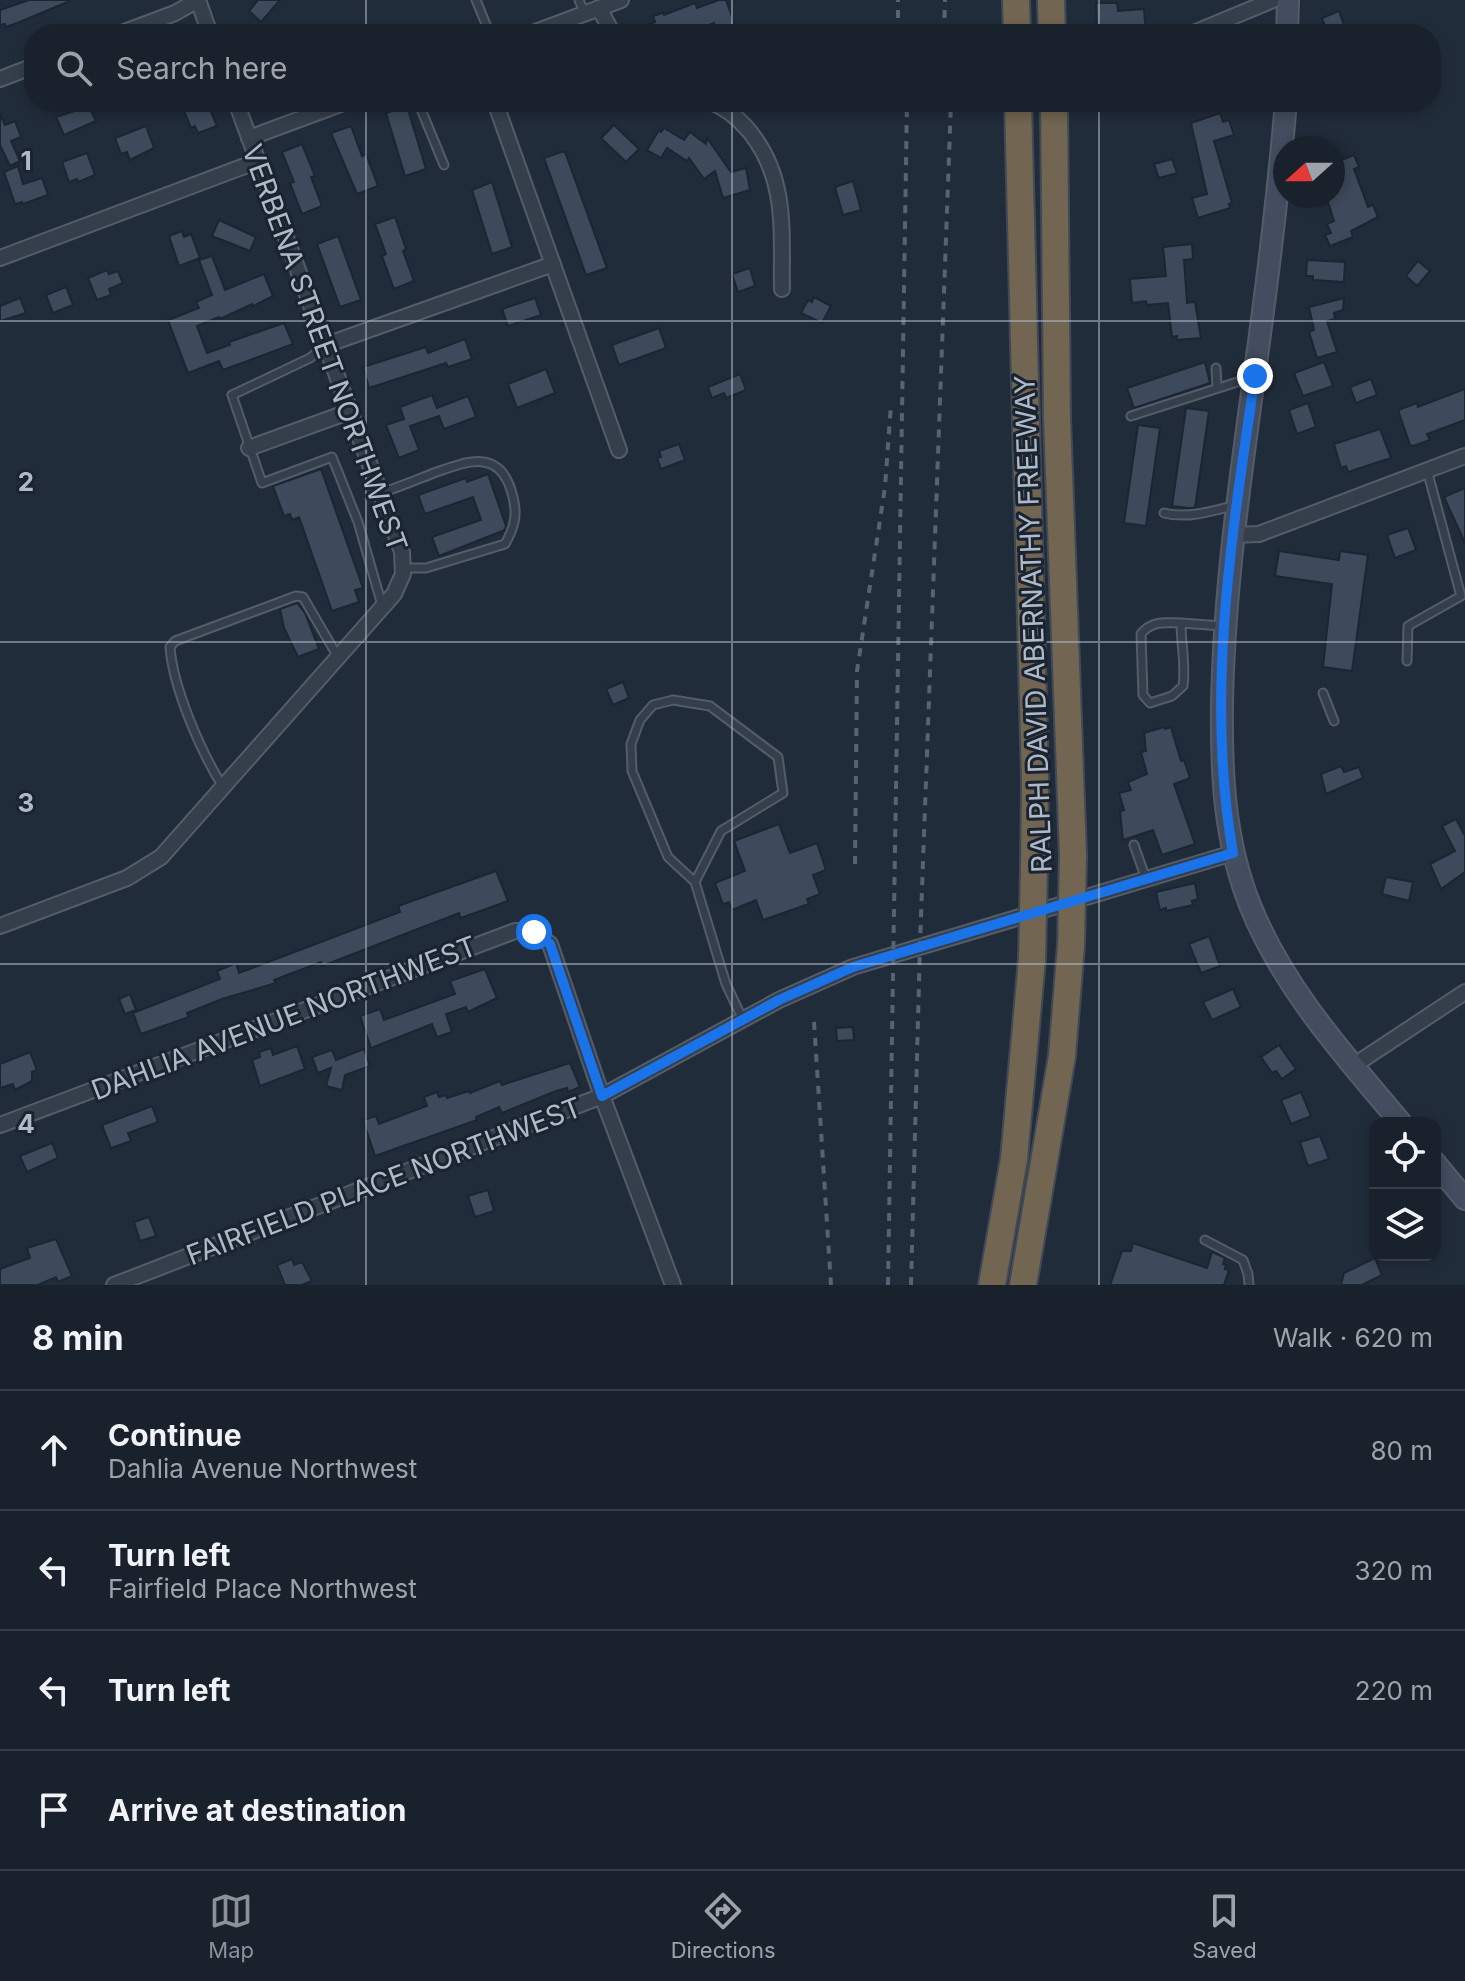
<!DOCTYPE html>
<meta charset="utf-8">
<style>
:root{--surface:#19212c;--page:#262e38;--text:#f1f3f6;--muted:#9fa3a9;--line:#373e48;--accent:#8c9099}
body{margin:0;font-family:Inter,sans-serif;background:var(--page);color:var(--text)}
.controls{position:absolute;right:24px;bottom:24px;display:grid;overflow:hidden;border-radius:16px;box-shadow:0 4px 12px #0003}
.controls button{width:72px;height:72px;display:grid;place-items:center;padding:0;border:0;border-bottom:2px solid var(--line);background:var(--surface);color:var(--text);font:40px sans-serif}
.compass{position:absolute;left:1273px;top:136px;width:72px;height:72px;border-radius:50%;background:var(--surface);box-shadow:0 4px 12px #0003;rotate:249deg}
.stop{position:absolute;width:24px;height:24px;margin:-18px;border:6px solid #1a73e8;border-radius:50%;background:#fff}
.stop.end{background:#1a73e8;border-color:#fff;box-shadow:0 2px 8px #0008}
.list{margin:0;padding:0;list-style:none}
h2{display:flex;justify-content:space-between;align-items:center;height:104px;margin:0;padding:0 32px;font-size:34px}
h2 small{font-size:26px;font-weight:400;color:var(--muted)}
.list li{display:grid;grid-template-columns:52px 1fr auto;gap:24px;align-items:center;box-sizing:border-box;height:120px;padding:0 32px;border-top:2px solid var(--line)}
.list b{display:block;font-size:30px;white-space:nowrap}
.list p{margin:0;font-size:26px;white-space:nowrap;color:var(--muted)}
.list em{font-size:26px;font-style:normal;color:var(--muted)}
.icon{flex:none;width:44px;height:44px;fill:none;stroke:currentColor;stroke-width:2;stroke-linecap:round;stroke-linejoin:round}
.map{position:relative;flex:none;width:1465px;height:1285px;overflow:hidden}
.search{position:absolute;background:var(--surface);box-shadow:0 4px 12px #0003;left:24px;right:24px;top:24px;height:88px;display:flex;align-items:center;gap:20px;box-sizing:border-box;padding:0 28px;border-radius:32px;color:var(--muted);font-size:30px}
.sheet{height:584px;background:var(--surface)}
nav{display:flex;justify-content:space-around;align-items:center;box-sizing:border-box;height:112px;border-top:2px solid var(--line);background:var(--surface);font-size:22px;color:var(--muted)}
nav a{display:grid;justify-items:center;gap:4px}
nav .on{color:var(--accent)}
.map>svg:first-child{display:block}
.building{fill:#3d4a5b;stroke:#1c2532;stroke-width:2}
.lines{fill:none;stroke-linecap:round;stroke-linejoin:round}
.lane-casing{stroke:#535c69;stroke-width:11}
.street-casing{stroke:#535c69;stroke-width:18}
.secondary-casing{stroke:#535c69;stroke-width:24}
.highway-casing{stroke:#404956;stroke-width:30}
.lane{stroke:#353e4b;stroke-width:7}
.street{stroke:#353e4b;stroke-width:14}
.secondary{stroke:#434d5f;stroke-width:20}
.highway{stroke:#726551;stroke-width:26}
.rail{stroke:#576273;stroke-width:4;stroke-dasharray:8 8;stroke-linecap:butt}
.highway-bridge-casing{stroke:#404956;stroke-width:30;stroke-linecap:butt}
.highway-bridge{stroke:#726551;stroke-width:26}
.route{stroke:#1a73e8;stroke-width:10}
.grid{fill:none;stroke:#b0b9c7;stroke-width:2;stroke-opacity:0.55}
.labels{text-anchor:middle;stroke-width:6;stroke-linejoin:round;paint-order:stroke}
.street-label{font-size:28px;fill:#b0b9c7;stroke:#1a2330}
.grid-label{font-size:26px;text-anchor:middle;font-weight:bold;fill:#b0b9c7;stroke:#1a2330;stroke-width:6;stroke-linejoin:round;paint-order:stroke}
</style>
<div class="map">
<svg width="1465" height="1285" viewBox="0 0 1465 1285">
<rect width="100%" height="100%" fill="#212c3b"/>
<g class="building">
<polygon points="29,0 70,0 70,1 17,23 6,27 5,24 0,25 0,10"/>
<polygon points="258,0 280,0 261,22 249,11"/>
<polygon points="719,0 726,0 738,34 718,34 714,23 687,34 653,34 649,24 655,22 653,16 663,13 664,15 695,3 697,8"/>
<polygon points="1096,3 1117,3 1118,11 1144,9 1146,34 1097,34"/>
<polygon points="1339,11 1347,34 1328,34 1322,18"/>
<polygon points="197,102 207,102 217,126 198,133 195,126 191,128 183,108"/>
<polygon points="89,106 96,121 64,135 56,117"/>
<polygon points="407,106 426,169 405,176 386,113"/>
<polygon points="1220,113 1223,122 1229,120 1234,135 1214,141 1232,203 1229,204 1230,208 1198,218 1192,198 1207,194 1191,123"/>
<polygon points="0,114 5,125 15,121 21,137 11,141 20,161 10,166 0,145"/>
<polygon points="614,125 639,149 626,162 601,138"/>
<polygon points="146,126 154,148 130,160 127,152 121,154 115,138"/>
<polygon points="351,126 362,156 366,154 378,186 357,194 331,133"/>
<polygon points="664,128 684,140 690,132 706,144 707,138 731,172 746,168 750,190 723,198 715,171 704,179 689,158 687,161 667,148 661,158 647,150 659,130 661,132"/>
<polygon points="302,144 315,176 311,177 322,206 302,214 290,183 294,182 282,152"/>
<polygon points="561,152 565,152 607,268 586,275 544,158"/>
<polygon points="87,153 95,175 78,182 77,179 69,182 62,162"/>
<polygon points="1354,155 1359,167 1354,169 1368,207 1373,205 1378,217 1351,231 1353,237 1330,246 1325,235 1331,233 1327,224 1334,221 1327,199 1333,197 1333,163"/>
<polygon points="1172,159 1177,173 1159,178 1154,164"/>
<polygon points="18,166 23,184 42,178 48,195 23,204 22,202 15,204 4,172"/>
<polygon points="853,181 861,210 843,215 835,187"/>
<polygon points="492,182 512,247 492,254 472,190"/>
<polygon points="395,217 406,249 403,251 414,281 394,289 382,256 386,254 375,224"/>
<polygon points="219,220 256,237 250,251 212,236"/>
<polygon points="182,231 184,237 191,234 200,258 179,266 169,236"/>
<polygon points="338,236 361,300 340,307 317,244"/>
<polygon points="1192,244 1193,259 1184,260 1187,303 1195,302 1201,338 1177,340 1177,336 1172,337 1168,303 1147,305 1146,301 1132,303 1130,279 1166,276 1163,247"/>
<polygon points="212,256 225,290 264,274 273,296 253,306 252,304 220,319 219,317 197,326 207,353 230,345 229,342 284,323 293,344 223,370 219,361 188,373 168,320 199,308 196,302 212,295 199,260"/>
<polygon points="1307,260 1345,262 1344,282 1313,280 1313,276 1306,276"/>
<polygon points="1418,261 1430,271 1417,286 1406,276"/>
<polygon points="750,268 755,286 738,292 732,274"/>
<polygon points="107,270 109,274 118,271 123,283 109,289 111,295 97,300 88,278"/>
<polygon points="66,287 73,305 53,313 46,295"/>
<polygon points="814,297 831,306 822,323 801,313 808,300 812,302"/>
<polygon points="20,298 26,313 0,321 0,306"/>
<polygon points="535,298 541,315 508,326 502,309"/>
<polygon points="1344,298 1343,310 1334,313 1335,319 1327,321 1337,352 1317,358 1309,332 1314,330 1309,307"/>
<polygon points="659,328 666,348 619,365 612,345"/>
<polygon points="465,339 472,359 448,367 446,363 369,388 363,367 426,347 428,353"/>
<polygon points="1205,362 1210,383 1134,408 1127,388"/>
<polygon points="1324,362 1333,386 1303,396 1294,373"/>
<polygon points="546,369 555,393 517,408 508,384"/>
<polygon points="740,374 746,390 726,398 724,393 712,398 708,387"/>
<polygon points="1371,379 1377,395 1356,403 1350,387"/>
<polygon points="1465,389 1465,420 1427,434 1430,440 1413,446 1410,445 1398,410 1417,403 1418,407"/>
<polygon points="432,395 437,408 468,396 476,417 444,429 439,416 410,426 419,450 399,458 386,425 404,419 400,407"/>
<polygon points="1308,403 1316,427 1297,434 1289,410"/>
<polygon points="1186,408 1209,411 1195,508 1188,508 1172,506"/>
<polygon points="1138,425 1160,428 1146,526 1124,523"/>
<polygon points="1380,429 1391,458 1348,472 1346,466 1341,468 1334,444"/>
<polygon points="679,444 685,460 661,469 657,458 661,457 659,451"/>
<polygon points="321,469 363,588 355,590 359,602 332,611 299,517 292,520 290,514 284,516 273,486"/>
<polygon points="488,474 506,526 505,530 439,556 432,537 481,520 473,497 425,514 418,495 466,478 467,482"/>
<polygon points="1465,488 1465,543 1444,497"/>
<polygon points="1408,528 1416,550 1395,558 1387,535"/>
<polygon points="1279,551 1339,560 1340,551 1368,555 1352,671 1323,667 1332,584 1275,576"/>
<polygon points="297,603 305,613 319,649 298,657 284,628 280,609"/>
<polygon points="623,682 629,698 613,705 606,689"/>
<polygon points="1164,727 1165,729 1171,727 1181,761 1184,760 1190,778 1174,784 1195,844 1162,855 1153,830 1123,840 1120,811 1124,810 1119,793 1131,790 1128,782 1147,774 1141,752 1146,751 1144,733"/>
<polygon points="1341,766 1344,772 1359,767 1363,778 1326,794 1321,774"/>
<polygon points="1456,819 1465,836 1465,872 1441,889 1430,864 1455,851 1442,826"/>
<polygon points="779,824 790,853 817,843 826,870 813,875 820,894 807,899 809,904 763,920 756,900 732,910 729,902 723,904 715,883 745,871 734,841"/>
<polygon points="496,871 508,901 461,918 459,913 322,966 321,962 274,980 276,983 222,999 187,1013 189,1017 141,1034 133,1013 220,979 217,971 236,963 239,973 400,912 398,906"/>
<polygon points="1386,877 1413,882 1409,901 1382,894"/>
<polygon points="1195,883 1198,899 1192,901 1193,905 1166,911 1166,908 1160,910 1156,892"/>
<polygon points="1209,936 1220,966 1201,973 1189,944"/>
<polygon points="485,969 497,998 468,1012 466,1007 446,1014 452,1032 437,1037 432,1024 371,1048 360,1016 380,1009 384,1020 455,994 450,981"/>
<polygon points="1233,989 1241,1007 1212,1020 1203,1002"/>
<polygon points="130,994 136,1010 125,1014 119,999"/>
<polygon points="853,1027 854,1040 837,1041 836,1028"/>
<polygon points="1279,1045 1296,1069 1282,1079 1276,1071 1272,1073 1261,1057"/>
<polygon points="297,1046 305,1069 260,1086 252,1060 260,1057 259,1052 271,1048 273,1055"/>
<polygon points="364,1049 370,1066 345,1075 342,1090 326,1086 331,1068 318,1073 312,1057 332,1050 336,1060"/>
<polygon points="30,1052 37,1070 32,1072 32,1081 15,1090 13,1084 0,1088 0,1064"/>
<polygon points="570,1063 580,1087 568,1092 567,1088 556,1091 502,1113 499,1107 476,1117 477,1120 375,1156 363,1120 376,1116 379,1124 427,1106 424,1097 437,1092 439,1097 446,1095 447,1098 469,1091 470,1093 500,1081 502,1085"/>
<polygon points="1301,1092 1311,1116 1291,1124 1281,1100"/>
<polygon points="152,1106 158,1122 128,1133 131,1141 111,1148 102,1125"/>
<polygon points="1320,1136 1329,1159 1308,1166 1300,1142"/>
<polygon points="52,1143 58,1158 27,1172 20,1156"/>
<polygon points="488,1190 494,1211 475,1217 468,1196"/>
<polygon points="149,1217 156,1236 140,1241 134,1222"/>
<polygon points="56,1239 72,1276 58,1282 56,1277 38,1285 0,1285 0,1269 30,1258 27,1248"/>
<polygon points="1133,1243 1207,1268 1212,1252 1219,1255 1225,1258 1223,1264 1226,1265 1225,1269 1229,1270 1224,1285 1110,1285 1122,1251 1131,1251"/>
<polygon points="1375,1258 1382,1275 1362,1285 1341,1285 1344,1273"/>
<polygon points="292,1259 294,1265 302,1262 312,1281 302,1285 285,1285 277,1265"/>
</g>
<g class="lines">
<g class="lane-casing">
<g id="lane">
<polyline points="476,0 490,34"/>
<polyline points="579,0 585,14"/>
<polyline points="418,102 444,165"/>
<polyline points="326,345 310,358 232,395 262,483 332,457 358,522 382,605"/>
<polyline points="1216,368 1217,388"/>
<polyline points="1131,416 1253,377"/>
<path d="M381,493C399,487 416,480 434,473C465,462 498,448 511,490C518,512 516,525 505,544L426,568H403"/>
<path d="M1164,513C1187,519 1213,511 1236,505"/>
<path d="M1181,623C1165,623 1152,620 1141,634L1143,695L1150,703L1172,696L1183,686C1186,666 1181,644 1181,623L1222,626"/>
<polyline points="1407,661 1408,626 1461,596 1427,470"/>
<polyline points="1323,693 1334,721"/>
<path d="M223,787C201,752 173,688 170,647L175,641L296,596L303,597L338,657"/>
<polyline points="1134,845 1146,879"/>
<polyline points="695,882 668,857 632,771 631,744 640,720 653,705 673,700 710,706 778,757 783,793 721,831 695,882 726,984 743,1020"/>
<polyline points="1205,1240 1243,1260 1248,1274 1249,1285"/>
</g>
</g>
<g class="street-casing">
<g id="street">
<polyline points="198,0 210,34"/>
<polyline points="599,8 613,34"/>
<polyline points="119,34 175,13 198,0"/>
<polyline points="530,34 621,0"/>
<polyline points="1191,34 1273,0"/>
<polyline points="0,79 34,66"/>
<polyline points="495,102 619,450"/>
<path d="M710,102C725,107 740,120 750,132C788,180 781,231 782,289"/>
<polyline points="249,138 346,102"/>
<polyline points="0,258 258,161"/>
<polyline points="326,345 553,264"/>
<polyline points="249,448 351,411"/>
<polyline points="1232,535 1259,534 1465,456"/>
<polyline points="0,926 127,878 161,857 394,594 403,574 402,552 236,102"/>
<polyline points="1353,1066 1465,992"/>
<polyline points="0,1125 515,931 534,932 550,944 602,1096 673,1285"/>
<polyline points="114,1285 602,1096 779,1000 853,967 1233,853"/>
</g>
</g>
<g class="secondary-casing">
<g id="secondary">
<polyline points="1287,34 1288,0"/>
<path d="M1286,102C1278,195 1267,286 1254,378C1239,487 1224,594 1222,703C1221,772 1224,840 1250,905C1283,988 1345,1056 1401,1123"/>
<polyline points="1435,1163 1465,1199"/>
</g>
</g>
<g class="highway-casing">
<g id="highway">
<polyline points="1016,0 1017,34"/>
<polyline points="1051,0 1052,34"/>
<polyline points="1018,102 1035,781 1034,867"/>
<polyline points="1054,102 1057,418 1073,856"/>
<polyline points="992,1285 1014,1159 1032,959"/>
<polyline points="1023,1285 1062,1056 1071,945"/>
</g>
</g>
<use href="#lane" class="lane"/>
<use href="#street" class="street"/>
<use href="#secondary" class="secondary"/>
<use href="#highway" class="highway"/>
<g class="rail">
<polyline points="898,34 898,0"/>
<polyline points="944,34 945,0"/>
<polyline points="855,864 857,671 885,487 891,404"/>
<polyline points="814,1022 831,1285"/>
<polyline points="888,1285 907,102"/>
<polyline points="911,1285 920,944 951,102"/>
</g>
<g class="highway-bridge-casing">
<g id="highway-bridge">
<polyline points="1071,945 1073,856"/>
<polyline points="1032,959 1034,867"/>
</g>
</g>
<use href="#highway-bridge" class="highway-bridge"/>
</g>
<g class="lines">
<path class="route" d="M534,932L550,944L602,1096L779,1000L853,967L1233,853C1205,695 1232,533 1255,376"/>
</g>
<path class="grid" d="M366,0V34M732,0V34M1099,0V34M366,102V1285M732,102V1285M1099,102V1285M0,321H1465M0,642H1465M0,964H1465"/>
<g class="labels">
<g class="street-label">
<text transform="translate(325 348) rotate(70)" y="10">VERBENA STREET NORTHWEST</text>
<text transform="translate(1033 624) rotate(-92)" y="10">RALPH DAVID ABERNATHY FREEWAY</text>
<text transform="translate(284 1018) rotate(-21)" y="10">DAHLIA AVENUE NORTHWEST</text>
<text transform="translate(384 1181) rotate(-21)" y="10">FAIRFIELD PLACE NORTHWEST</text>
</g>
</g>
<g class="grid-label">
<text x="26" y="170">1</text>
<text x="26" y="491">2</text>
<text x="26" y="812">3</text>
<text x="26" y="1133">4</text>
</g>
</svg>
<div class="controls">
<button><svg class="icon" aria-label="locate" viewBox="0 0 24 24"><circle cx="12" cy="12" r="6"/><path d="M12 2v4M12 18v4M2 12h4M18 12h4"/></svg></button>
<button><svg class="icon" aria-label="layers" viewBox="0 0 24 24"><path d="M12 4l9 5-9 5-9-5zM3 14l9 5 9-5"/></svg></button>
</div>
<svg class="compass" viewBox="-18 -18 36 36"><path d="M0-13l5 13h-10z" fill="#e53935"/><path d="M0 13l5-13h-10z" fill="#9fa3a9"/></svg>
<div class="stop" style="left:534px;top:932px"></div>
<div class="stop end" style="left:1255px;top:376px"></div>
<div class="search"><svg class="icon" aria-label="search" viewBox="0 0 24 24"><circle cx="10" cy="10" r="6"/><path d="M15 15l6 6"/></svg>Search here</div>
</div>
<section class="sheet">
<h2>8 min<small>Walk · 620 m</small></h2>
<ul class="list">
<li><svg class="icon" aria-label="ahead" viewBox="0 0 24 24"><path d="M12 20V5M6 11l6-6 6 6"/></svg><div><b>Continue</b><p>Dahlia Avenue Northwest</p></div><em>80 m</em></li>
<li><svg class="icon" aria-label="left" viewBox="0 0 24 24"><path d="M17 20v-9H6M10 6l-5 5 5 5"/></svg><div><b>Turn left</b><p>Fairfield Place Northwest</p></div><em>320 m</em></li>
<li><svg class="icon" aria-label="left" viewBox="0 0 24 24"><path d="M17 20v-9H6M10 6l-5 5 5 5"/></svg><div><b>Turn left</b></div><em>220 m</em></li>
<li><svg class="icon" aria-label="arrive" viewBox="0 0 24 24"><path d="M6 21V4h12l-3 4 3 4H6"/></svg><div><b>Arrive at destination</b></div></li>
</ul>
</section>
<nav>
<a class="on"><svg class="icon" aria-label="map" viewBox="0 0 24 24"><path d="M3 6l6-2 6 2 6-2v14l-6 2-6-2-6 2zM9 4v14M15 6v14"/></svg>Map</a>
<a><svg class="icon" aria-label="directions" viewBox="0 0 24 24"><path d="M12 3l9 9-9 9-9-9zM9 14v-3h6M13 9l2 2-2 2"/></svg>Directions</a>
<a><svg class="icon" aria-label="saved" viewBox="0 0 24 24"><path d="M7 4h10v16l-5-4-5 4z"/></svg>Saved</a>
</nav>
